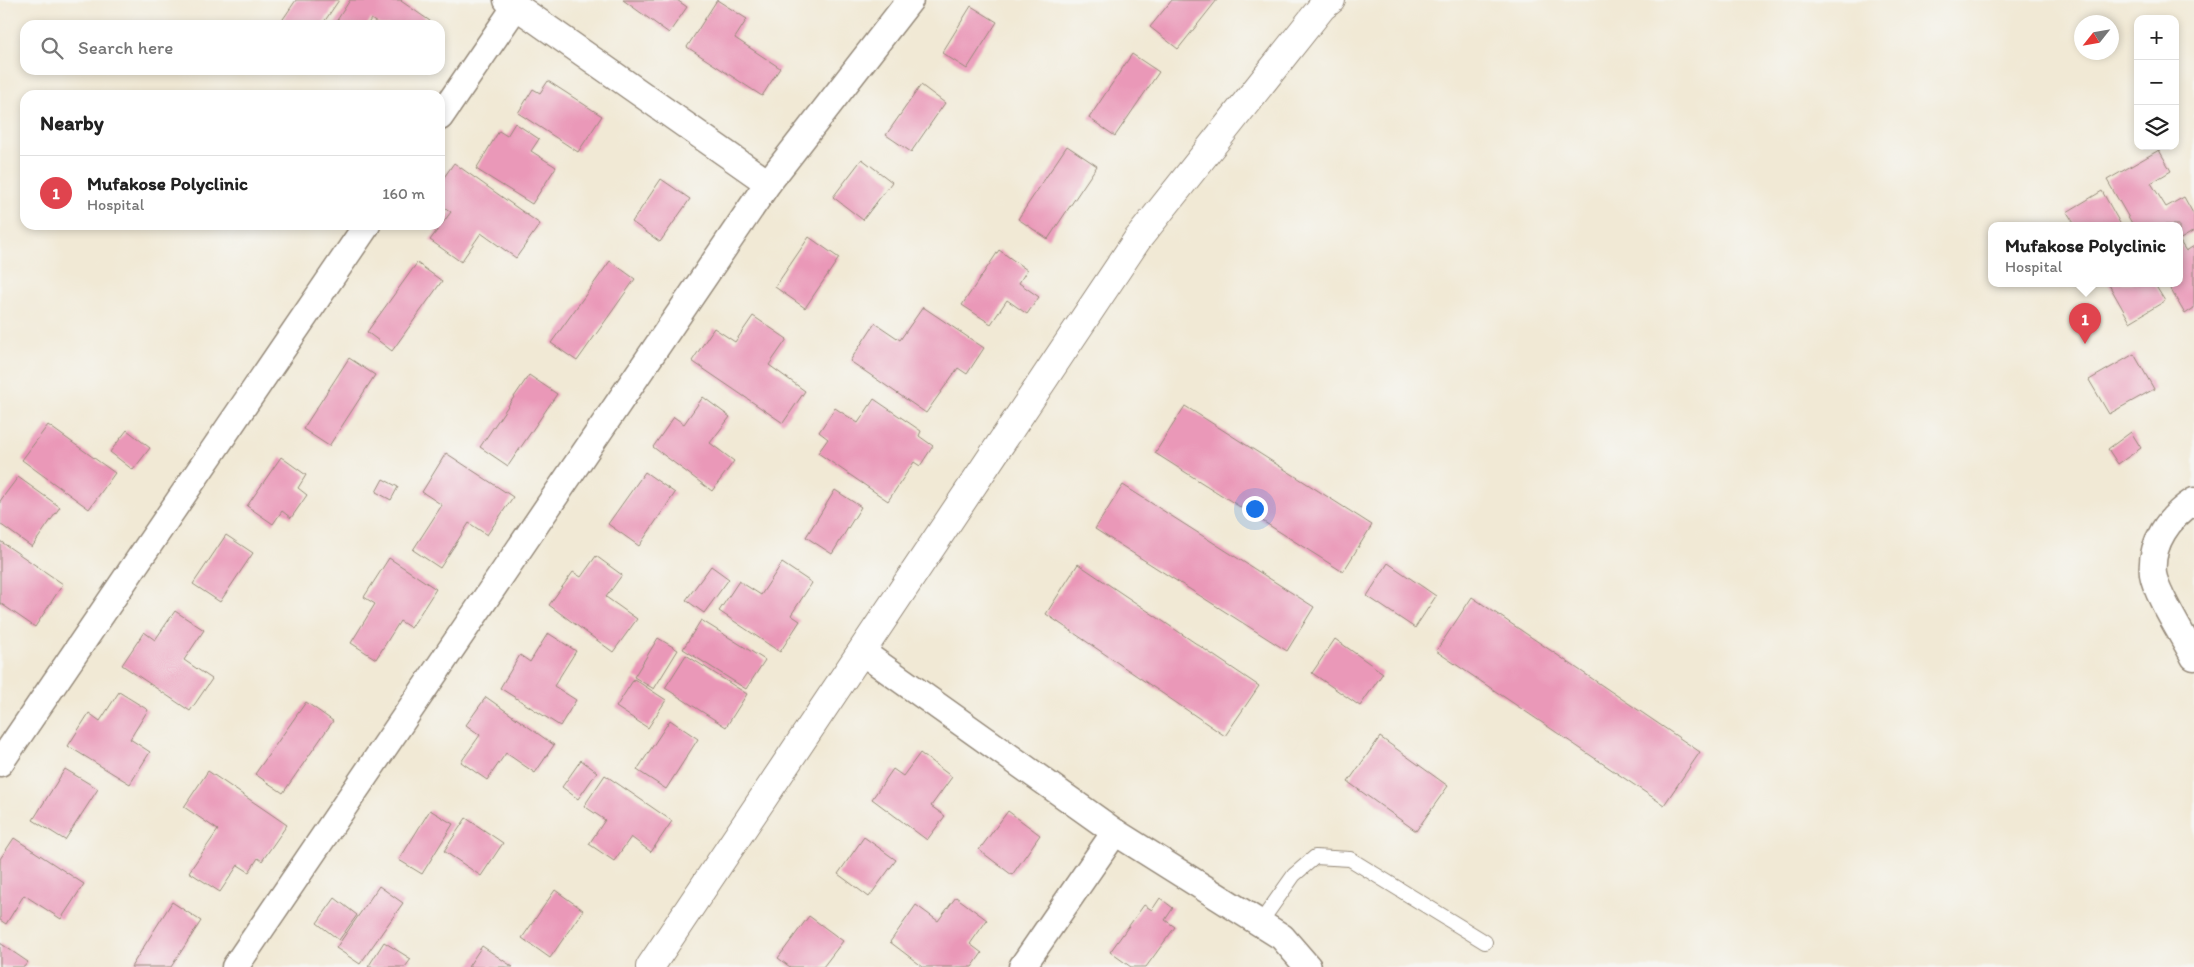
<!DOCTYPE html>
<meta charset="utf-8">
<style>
:root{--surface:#fff;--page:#f6f6f6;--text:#222;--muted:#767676;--line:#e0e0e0;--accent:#2563eb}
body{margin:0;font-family:Itim,sans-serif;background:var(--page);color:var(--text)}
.controls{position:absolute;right:15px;top:15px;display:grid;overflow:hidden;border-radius:10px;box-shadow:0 2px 8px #0003}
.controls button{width:45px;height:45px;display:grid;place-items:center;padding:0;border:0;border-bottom:1px solid var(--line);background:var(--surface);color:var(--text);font:25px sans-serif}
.compass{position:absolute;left:2074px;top:15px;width:45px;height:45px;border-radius:50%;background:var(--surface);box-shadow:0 2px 8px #0003;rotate:239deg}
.you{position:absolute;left:1254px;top:508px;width:18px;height:18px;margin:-12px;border:4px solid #fff;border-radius:50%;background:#1a73e8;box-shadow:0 0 0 8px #1a73e833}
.badge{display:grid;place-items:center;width:32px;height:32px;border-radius:50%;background:var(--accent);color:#fff;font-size:16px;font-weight:700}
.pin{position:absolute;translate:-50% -41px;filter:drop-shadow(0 1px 2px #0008)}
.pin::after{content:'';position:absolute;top:26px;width:18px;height:15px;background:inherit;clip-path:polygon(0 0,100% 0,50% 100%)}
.popup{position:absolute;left:1988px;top:222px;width:195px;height:65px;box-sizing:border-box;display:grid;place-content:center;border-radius:10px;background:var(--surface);filter:drop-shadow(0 1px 4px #0005);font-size:16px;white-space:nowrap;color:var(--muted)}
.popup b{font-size:19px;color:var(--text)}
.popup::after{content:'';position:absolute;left:50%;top:100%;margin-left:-10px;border:10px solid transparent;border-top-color:var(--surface)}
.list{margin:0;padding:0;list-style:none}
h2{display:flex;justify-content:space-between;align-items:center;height:65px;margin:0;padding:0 20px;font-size:21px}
h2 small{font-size:16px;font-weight:400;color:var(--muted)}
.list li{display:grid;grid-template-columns:32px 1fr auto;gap:15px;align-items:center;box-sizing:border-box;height:75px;padding:0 20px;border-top:1px solid var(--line)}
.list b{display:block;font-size:19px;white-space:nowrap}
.list p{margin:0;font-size:16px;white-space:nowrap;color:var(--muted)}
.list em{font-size:16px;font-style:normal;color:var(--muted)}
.icon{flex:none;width:28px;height:28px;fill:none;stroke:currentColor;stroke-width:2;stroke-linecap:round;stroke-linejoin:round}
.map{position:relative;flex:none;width:2194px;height:967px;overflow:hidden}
.search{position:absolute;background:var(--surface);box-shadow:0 2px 8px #0003;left:20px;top:20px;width:425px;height:55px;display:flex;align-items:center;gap:12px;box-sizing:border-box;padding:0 18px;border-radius:15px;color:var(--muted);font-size:19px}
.panel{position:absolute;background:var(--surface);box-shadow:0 2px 8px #0003;left:20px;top:90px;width:425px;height:140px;border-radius:15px}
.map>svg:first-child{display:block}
.building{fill:#ea98b8}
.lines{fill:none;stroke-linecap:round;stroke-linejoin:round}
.lane-casing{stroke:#968a7a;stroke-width:16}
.street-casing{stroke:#968a7a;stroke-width:29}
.secondary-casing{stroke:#968a7a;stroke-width:30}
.lane{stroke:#fff;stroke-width:14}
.street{stroke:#fff;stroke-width:26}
.secondary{stroke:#fff;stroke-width:28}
</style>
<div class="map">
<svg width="2194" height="967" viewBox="0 0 2194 967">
<rect width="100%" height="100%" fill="#f6f6f2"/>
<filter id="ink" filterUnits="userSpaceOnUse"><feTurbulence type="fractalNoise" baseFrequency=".02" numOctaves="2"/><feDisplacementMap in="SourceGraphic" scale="10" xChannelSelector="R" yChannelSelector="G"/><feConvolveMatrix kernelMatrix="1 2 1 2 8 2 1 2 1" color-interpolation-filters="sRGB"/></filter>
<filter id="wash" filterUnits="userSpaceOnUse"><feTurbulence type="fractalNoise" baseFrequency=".0096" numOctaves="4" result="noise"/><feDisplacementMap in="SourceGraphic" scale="20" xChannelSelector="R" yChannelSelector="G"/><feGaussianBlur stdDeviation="1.12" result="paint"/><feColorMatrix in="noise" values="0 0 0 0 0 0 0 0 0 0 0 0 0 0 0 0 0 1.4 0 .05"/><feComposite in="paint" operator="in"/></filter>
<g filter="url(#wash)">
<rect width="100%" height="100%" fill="#f1e9d5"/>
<g id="blocks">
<g class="building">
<polygon points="296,0 339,0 322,25 279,25"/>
<polygon points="350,0 402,0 401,1 430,21 427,25 380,25 371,19 367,25 334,25"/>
<polygon points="623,0 677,0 687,7 669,33"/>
<polygon points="717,0 747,19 735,38 780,68 762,96 687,47"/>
<polygon points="1172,0 1217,0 1178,49 1150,27"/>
<polygon points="971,6 997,22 967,69 942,53"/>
<polygon points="1132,54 1159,72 1115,136 1089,118"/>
<polygon points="548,81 602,116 578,152 518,113 533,89 540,93"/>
<polygon points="921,85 945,103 911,152 886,135"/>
<polygon points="515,123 539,139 531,151 556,167 532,204 476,169 499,131 507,136"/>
<polygon points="1067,146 1097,166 1048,239 1018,219"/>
<polygon points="2159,150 2171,171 2151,183 2166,207 2184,197 2194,215 2194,231 2179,240 2186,251 2194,246 2194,308 2185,314 2167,283 2179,283 2179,225 2133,225 2107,180"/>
<polygon points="862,159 892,182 863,220 833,197"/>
<polygon points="454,163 540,224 516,258 481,233 461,262 430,240 451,212 440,204 440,183"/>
<polygon points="661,179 690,199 660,242 632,222"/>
<polygon points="2102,191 2121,225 2075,225 2067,212"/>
<polygon points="809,237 839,258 805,308 775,287"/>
<polygon points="999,250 1027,270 1019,283 1039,297 1027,314 1007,300 991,324 962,305"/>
<polygon points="610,261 635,279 577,361 551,343"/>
<polygon points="417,263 442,281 392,351 367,332"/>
<polygon points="2108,283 2154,283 2165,301 2130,322"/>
<polygon points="923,307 984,348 967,374 958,368 926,413 850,361 875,323 900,340"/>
<polygon points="753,316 787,339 769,365 805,391 783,423 692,361 714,328 735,342"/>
<polygon points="2134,354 2154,389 2109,414 2089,380"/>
<polygon points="349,358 375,375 329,446 303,429"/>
<polygon points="529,375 557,394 508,466 480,447"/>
<polygon points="703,397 730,417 710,443 734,461 712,491 653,447 674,417 684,424"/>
<polygon points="874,399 921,431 919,436 933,446 920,466 914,462 888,501 818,453 828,439 819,432 835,408 858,423"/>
<polygon points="1185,406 1372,525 1343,572 1155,453"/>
<polygon points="48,425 115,473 89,509 22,460"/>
<polygon points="127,430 150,448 133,470 110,452"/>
<polygon points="2131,432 2141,448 2118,464 2108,449"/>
<polygon points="446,453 513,497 487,535 469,523 440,568 413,550 442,505 422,492"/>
<polygon points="281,457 306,475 298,488 307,495 291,518 282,511 273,524 247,506"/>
<polygon points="645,472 675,493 639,546 608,524"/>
<polygon points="18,477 60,507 32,547 0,524 0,501"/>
<polygon points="383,479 398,487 391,500 376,492"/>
<polygon points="1123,485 1314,607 1287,651 1095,529"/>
<polygon points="835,490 861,507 832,554 806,537"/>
<polygon points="226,535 253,553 220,602 193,584"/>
<polygon points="0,541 63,584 35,627 0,603"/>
<polygon points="596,556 622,575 606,597 637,619 613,652 549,605 573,572 581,577"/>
<polygon points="389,558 436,589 411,628 400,621 376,659 351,643 375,604 364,597"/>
<polygon points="782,563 812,583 791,615 800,621 780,652 719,611 739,581 761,595"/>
<polygon points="1388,563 1436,596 1415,628 1367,596"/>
<polygon points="1078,564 1259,686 1225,736 1046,614"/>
<polygon points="711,566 729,579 704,613 686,600"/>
<polygon points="1472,597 1700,752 1664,805 1436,651"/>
<polygon points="175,611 204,630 184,660 212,679 190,711 122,665 144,632 155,640"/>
<polygon points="701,620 765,660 746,689 683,649"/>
<polygon points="548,633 576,651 554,686 576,700 560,726 500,688 520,655 530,662"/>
<polygon points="658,638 678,650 654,689 634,677"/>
<polygon points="1335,639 1383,673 1360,706 1312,673"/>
<polygon points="686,655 747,694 726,727 665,688"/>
<polygon points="634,679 666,700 648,728 616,707"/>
<polygon points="119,692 148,710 130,739 150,752 130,784 68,746 89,713 100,721"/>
<polygon points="486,697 554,745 535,773 506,753 487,780 461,762 480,735 466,725"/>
<polygon points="306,702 333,721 283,793 255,774"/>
<polygon points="670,720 698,739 666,789 637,770"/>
<polygon points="1380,737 1448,786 1416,831 1348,782"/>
<polygon points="920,753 952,777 931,806 945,816 927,840 872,799 893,769 903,776"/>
<polygon points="581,760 597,772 578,799 562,787"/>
<polygon points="65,769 98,789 65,840 33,820"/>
<polygon points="208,771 287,825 262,861 258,858 249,872 238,865 220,892 189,872 218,830 184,807"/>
<polygon points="605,775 672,821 651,852 631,837 614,861 589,844 605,820 584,806"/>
<polygon points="430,810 453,824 422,874 399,860"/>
<polygon points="1008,811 1040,835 1012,875 979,850"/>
<polygon points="466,818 503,843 481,876 444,851"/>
<polygon points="864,837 896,860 869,897 838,874"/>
<polygon points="14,838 84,884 61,919 24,895 6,924 0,920 0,859"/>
<polygon points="379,886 403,903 360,964 336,948"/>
<polygon points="555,890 583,910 550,958 522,938"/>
<polygon points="956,897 987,920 970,944 982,953 972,967 923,967 890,942 916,905 938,921"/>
<polygon points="335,898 357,915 339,940 317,923"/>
<polygon points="1160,898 1173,908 1165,920 1175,927 1146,967 1131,967 1110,952 1144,905 1152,910"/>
<polygon points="172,902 201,921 171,967 131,967"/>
<polygon points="809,916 843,941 823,967 790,967 778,958"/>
<polygon points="384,942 411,959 405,967 368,967"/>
<polygon points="0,943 28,962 24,967 0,967"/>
<polygon points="482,946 513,967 468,967"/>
</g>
</g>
</g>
<g filter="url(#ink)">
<use href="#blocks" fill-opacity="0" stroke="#968a7a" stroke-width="1"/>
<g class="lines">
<g class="lane-casing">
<polyline id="lane" points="1260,923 1294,875 1315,857 1350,859 1485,942"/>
</g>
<g class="street-casing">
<g id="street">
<polyline points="516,6 768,183"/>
<polyline points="440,117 516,6 507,0"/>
<path d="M2194,501C2169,517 2150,543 2153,574C2156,594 2184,637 2194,657"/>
<polyline points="862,652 1115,832 1282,937 1308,967"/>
<polyline points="0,763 367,225"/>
<polyline points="235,967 768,183 910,0"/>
<polyline points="1022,967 1115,832"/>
</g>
</g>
<g class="secondary-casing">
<polyline id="secondary" points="650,967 1137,240 1322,7 1331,0"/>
</g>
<use href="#lane" class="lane"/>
<use href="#street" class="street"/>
<use href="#secondary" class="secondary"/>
</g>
</g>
</svg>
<div class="controls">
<button>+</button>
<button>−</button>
<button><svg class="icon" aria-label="layers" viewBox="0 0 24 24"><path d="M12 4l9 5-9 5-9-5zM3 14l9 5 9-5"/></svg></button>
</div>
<svg class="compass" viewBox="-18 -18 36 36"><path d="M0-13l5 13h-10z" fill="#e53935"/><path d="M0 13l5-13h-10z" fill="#767676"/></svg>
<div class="you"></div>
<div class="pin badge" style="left:2085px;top:344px;background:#e0444e">1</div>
<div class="popup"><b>Mufakose Polyclinic</b>Hospital</div>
<div class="search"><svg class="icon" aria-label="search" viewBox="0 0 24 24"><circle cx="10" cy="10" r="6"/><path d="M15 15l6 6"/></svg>Search here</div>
<section class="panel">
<h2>Nearby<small></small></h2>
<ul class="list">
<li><span class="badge" style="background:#e0444e">1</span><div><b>Mufakose Polyclinic</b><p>Hospital</p></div><em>160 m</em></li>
</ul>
</section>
</div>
